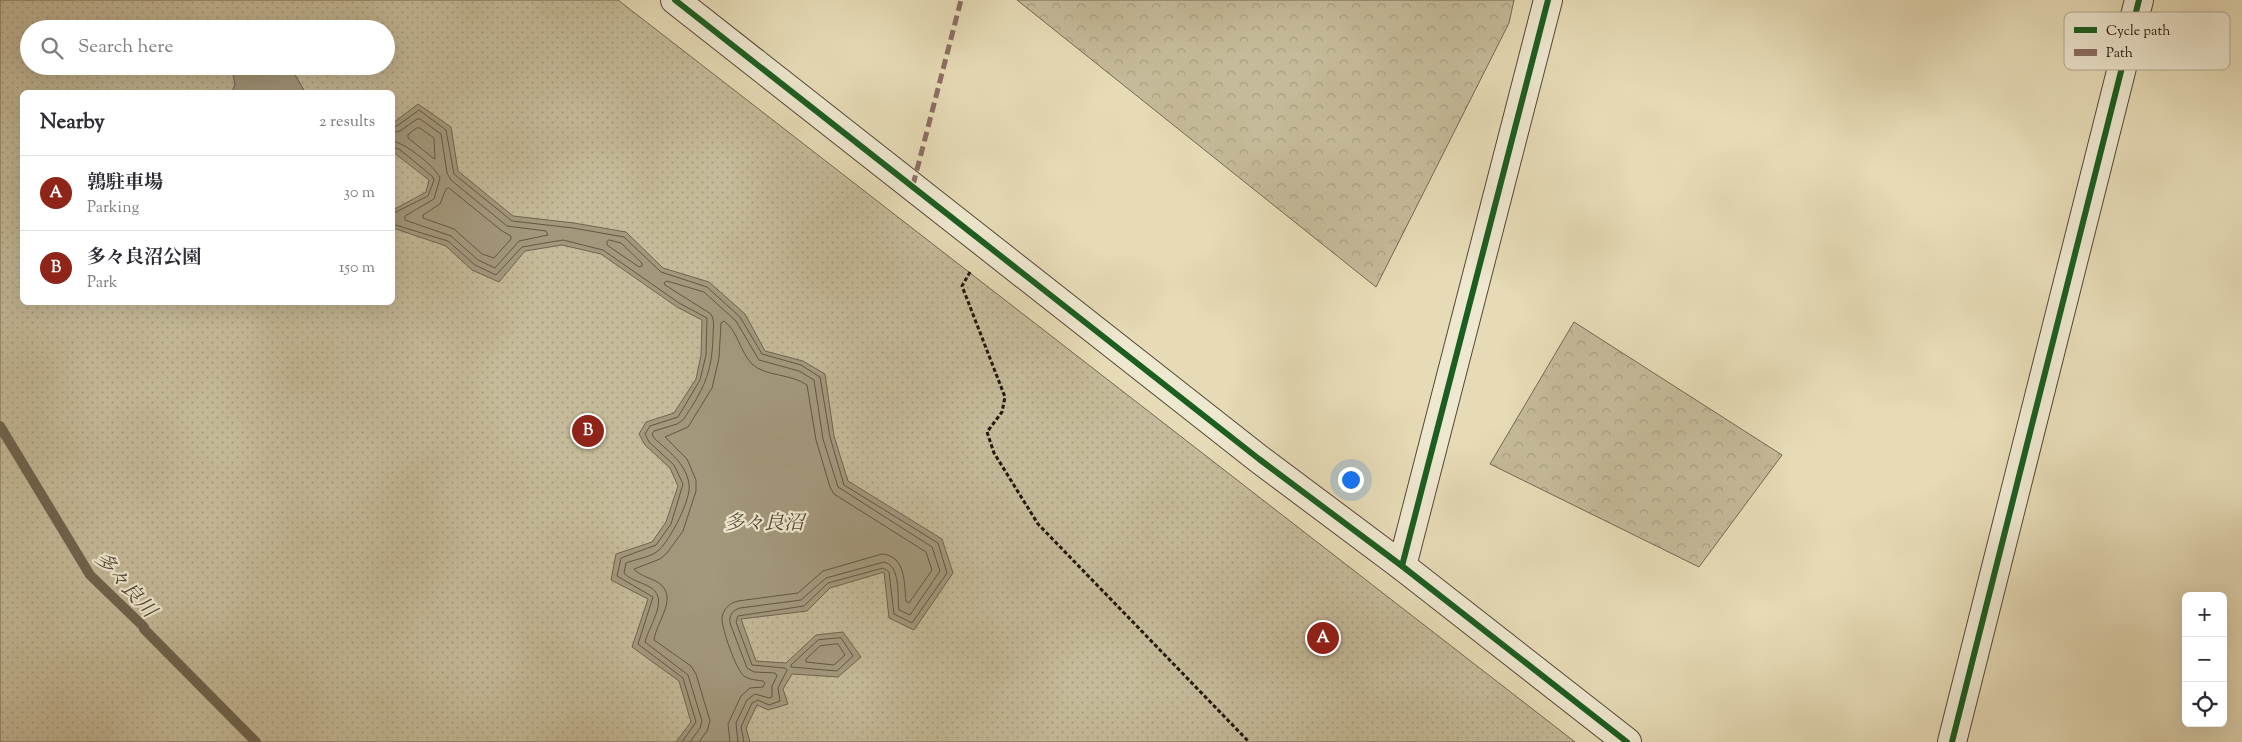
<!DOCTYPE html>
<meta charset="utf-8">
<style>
:root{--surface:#fff;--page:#f2f2f3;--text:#2b2b33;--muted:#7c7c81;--line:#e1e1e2;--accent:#8f2418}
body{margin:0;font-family:"Sorts Mill Goudy","Noto Serif JP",serif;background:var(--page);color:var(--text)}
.controls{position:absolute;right:15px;bottom:15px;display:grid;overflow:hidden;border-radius:8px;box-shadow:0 5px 20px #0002}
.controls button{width:45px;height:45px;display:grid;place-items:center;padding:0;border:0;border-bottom:1px solid var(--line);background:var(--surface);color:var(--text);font:25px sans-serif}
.you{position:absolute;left:1350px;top:479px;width:18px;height:18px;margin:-12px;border:4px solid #fff;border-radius:50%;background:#1a73e8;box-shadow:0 0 0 8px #1a73e833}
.badge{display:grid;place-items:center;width:32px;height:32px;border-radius:50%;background:var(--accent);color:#fff;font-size:16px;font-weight:700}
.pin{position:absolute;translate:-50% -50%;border:2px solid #fff;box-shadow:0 1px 5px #0006}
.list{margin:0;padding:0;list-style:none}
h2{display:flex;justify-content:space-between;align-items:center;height:65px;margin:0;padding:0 20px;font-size:21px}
h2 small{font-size:16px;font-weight:400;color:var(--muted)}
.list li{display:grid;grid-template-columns:32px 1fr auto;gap:15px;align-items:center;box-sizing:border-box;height:75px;padding:0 20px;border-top:1px solid var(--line)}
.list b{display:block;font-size:19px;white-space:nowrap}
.list p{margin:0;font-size:16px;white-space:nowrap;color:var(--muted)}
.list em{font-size:16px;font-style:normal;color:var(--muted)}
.icon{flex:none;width:28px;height:28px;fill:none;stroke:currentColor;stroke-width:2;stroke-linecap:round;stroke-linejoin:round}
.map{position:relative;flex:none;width:2242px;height:742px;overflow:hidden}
.search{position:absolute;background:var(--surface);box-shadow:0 5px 20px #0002;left:20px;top:20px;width:375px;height:55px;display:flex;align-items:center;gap:12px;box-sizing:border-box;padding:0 18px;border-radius:28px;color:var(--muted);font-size:19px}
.panel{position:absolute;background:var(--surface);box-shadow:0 5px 20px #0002;left:20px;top:90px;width:375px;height:215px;border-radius:8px}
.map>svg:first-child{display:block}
.forest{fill:url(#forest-crowns);stroke:#746852}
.park{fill:url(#park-dots);stroke:#746852;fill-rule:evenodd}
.water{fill:#a3987c;stroke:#6f644e}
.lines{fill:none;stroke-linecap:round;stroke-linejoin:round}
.shore{stroke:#625743;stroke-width:1}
.stream{stroke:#6f644e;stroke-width:10}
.minor-casing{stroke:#534735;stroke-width:30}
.tertiary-casing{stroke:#534735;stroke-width:30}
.path{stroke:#22160a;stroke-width:3;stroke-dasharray:4 2.5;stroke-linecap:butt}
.minor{stroke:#efe8d0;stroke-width:28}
.tertiary{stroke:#efe8d0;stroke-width:28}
.quiet{stroke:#8d6e63;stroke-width:5;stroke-dasharray:10 5;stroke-linecap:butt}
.cycleway-casing{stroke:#efe8d0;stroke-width:9}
.cycleway{stroke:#1b5e20;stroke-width:6}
.labels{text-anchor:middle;stroke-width:4.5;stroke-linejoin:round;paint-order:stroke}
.water-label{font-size:20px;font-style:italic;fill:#564a38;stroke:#efe8d0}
.key{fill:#efe8d0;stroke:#b2a995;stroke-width:1}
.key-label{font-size:14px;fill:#22160a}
</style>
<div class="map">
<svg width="2242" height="742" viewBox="0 0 2242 742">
<defs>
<pattern id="forest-crowns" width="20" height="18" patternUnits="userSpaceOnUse" patternTransform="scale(1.25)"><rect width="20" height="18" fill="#c5ba99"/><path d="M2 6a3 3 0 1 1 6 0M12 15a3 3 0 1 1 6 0" fill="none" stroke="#a99f82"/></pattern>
<pattern id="park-dots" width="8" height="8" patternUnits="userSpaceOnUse" patternTransform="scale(1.25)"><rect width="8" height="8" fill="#c5ba99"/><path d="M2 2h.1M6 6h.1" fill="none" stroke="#a99f82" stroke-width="1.8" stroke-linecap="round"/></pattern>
</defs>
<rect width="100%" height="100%" fill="#e6dbb6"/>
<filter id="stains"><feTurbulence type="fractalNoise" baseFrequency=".004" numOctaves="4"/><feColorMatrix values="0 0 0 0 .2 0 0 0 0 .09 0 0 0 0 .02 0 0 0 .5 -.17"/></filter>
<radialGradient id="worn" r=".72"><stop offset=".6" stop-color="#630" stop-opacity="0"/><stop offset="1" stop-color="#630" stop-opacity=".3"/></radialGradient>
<g class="forest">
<polygon points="1017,0 1514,0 1509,23 1376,287"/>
<polygon points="1574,322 1782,455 1699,567 1490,464"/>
</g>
<path class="park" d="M0,0H618L1575,742H0ZM29,29H386V66H29ZM22,92H392V302H22Z"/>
<g class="water">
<polygon points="231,66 290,66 305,92 232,92 235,84"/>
<polygon points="418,104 451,127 458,171 513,216 574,223 626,232 663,268 709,282 745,314 765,351 803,361 825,374 834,436 848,481 942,539 953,573 914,630 889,618 884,572 830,588 807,611 741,619 756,661 786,663 816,635 843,632 861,657 838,677 792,674 783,689 788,704 768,710 757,705 746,728 750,742 676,742 691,722 679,681 632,647 648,599 611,580 616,554 652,542 666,522 678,486 670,468 645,445 639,434 646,422 674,413 696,379 701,355 702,320 677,307 601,254 562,245 525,251 499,282 472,270 446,246 393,228 393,210 426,192 429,180 393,152 393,123"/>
</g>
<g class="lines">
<g class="shore">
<polyline points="392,127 397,126 419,110 446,130 454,174 512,221 573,228 624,237 661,272 707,287 740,317 762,354 801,365 820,377 830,437 844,485 938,543 947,573 912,623 894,614 889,572 883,568 828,583 804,606 738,616 736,622 752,665 785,668 787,670 778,688 780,701 769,705 758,700 752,703 741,727 744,742"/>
<polygon points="417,128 420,128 434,138 435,159 433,158 408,138 408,135"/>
<path d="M392,133L400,131L417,119H420L441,134L447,173L451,180L507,226L546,231L548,235L519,241L495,268L478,260L451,236L405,220V216L434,199L440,178C436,167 404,142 392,141"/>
<polyline points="392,147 399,149 432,176 434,180 428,196 392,214"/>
<polygon points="449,188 502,231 511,236 511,239 494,258 482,254 454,229 423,218 423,215 440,204 446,189"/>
<polyline points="392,224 448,241 475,265 496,275 522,247 563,240 603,250 679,303 707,318 706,355 700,380 678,417 650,426 645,434 649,442 674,465 683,484 671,524 656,545 621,558 617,576 653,597 638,644 683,678 696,722 682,742"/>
<polygon points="609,240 621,243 642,263 642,266 639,267 607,245 607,242"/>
<polygon points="841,638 853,656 837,671 791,667 791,665 818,640"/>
<polygon points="838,644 845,655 834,665 806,662 806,659 820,646"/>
<path d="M690,742L700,728L702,721L688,675L645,642C650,623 671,597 648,586C640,582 629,579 624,573L626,563C636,559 652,557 659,550C670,540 692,498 689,484C686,463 668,451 654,438L652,434L654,431L677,424L683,420C703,390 712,374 713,337C713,329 715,321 711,314L665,285L664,283L667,281L704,292L736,321L759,360L799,371L814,380L823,439L838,487L932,547L940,571L910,615L899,610C897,595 901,566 884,562L826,578L801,600L740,608C733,610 729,615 730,623L747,668L754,672L775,673L777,676L772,686V697L769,698L755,694L747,700L736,723L738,742"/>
<path d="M699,742L707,731L710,721L696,674L691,666L654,640C656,622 679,598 659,583C651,578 640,576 634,569L660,559L667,553L683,531L696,491V480L687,459L665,437L688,427L712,388L719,358L721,323L724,321C738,331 740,352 752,364C764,376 792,374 807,385L816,440L830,487L834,494L926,552L932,570L909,603L906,601C904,583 906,556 882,554L823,571L798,593L738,601C730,603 724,608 722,617C721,627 736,670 744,676C750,680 757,680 763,681L765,683L763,687L750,688L741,696L728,724L730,742"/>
</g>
<polyline class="stream" points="0,426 90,575 144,627 144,629 256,742"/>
<g class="minor-casing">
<g id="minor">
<polyline points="1402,566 1548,0"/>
<polyline points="1952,742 2139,0"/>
</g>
</g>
<g class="tertiary-casing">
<polyline id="tertiary" points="675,0 1259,459 1402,566 1627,742"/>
</g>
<polyline class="path" points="970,272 962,286 1005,397 1002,412 987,432 994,453 1038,524 1249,742"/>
<use href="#minor" class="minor"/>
<use href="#tertiary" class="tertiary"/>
<polyline class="quiet" points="913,185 961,0"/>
<g class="cycleway-casing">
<g id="cycleway">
<polyline points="675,0 1259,459 1402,566 1627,742"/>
<polyline points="1402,566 1548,0"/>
<polyline points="1952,742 2139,0"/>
</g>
</g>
<use href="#cycleway" class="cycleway"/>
</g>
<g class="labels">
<g class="water-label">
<text x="764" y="529">多々良沼</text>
<text transform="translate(126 584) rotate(48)" y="7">多々良川</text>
</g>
</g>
<rect x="2064" y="12" width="166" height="58" rx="8" class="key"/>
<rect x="2074" y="27" width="23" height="6" fill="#1b5e20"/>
<rect x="2074" y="49" width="23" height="7" fill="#8d6e63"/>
<g class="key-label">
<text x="2106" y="35">Cycle path</text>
<text x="2106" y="57">Path</text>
</g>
<rect width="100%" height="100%" filter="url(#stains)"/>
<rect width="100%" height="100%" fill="url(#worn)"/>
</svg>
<div class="controls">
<button>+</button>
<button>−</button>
<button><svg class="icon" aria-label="locate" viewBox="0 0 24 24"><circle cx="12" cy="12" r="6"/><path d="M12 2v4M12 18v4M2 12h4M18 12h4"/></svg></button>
</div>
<div class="you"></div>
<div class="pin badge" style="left:1323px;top:638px">A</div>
<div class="pin badge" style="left:588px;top:431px">B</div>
<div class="search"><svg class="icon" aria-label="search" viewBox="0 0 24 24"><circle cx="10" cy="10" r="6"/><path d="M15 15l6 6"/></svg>Search here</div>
<section class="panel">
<h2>Nearby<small>2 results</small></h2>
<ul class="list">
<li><span class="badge">A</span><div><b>鶉駐車場</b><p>Parking</p></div><em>30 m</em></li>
<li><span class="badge">B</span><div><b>多々良沼公園</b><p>Park</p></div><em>150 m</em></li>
</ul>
</section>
</div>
